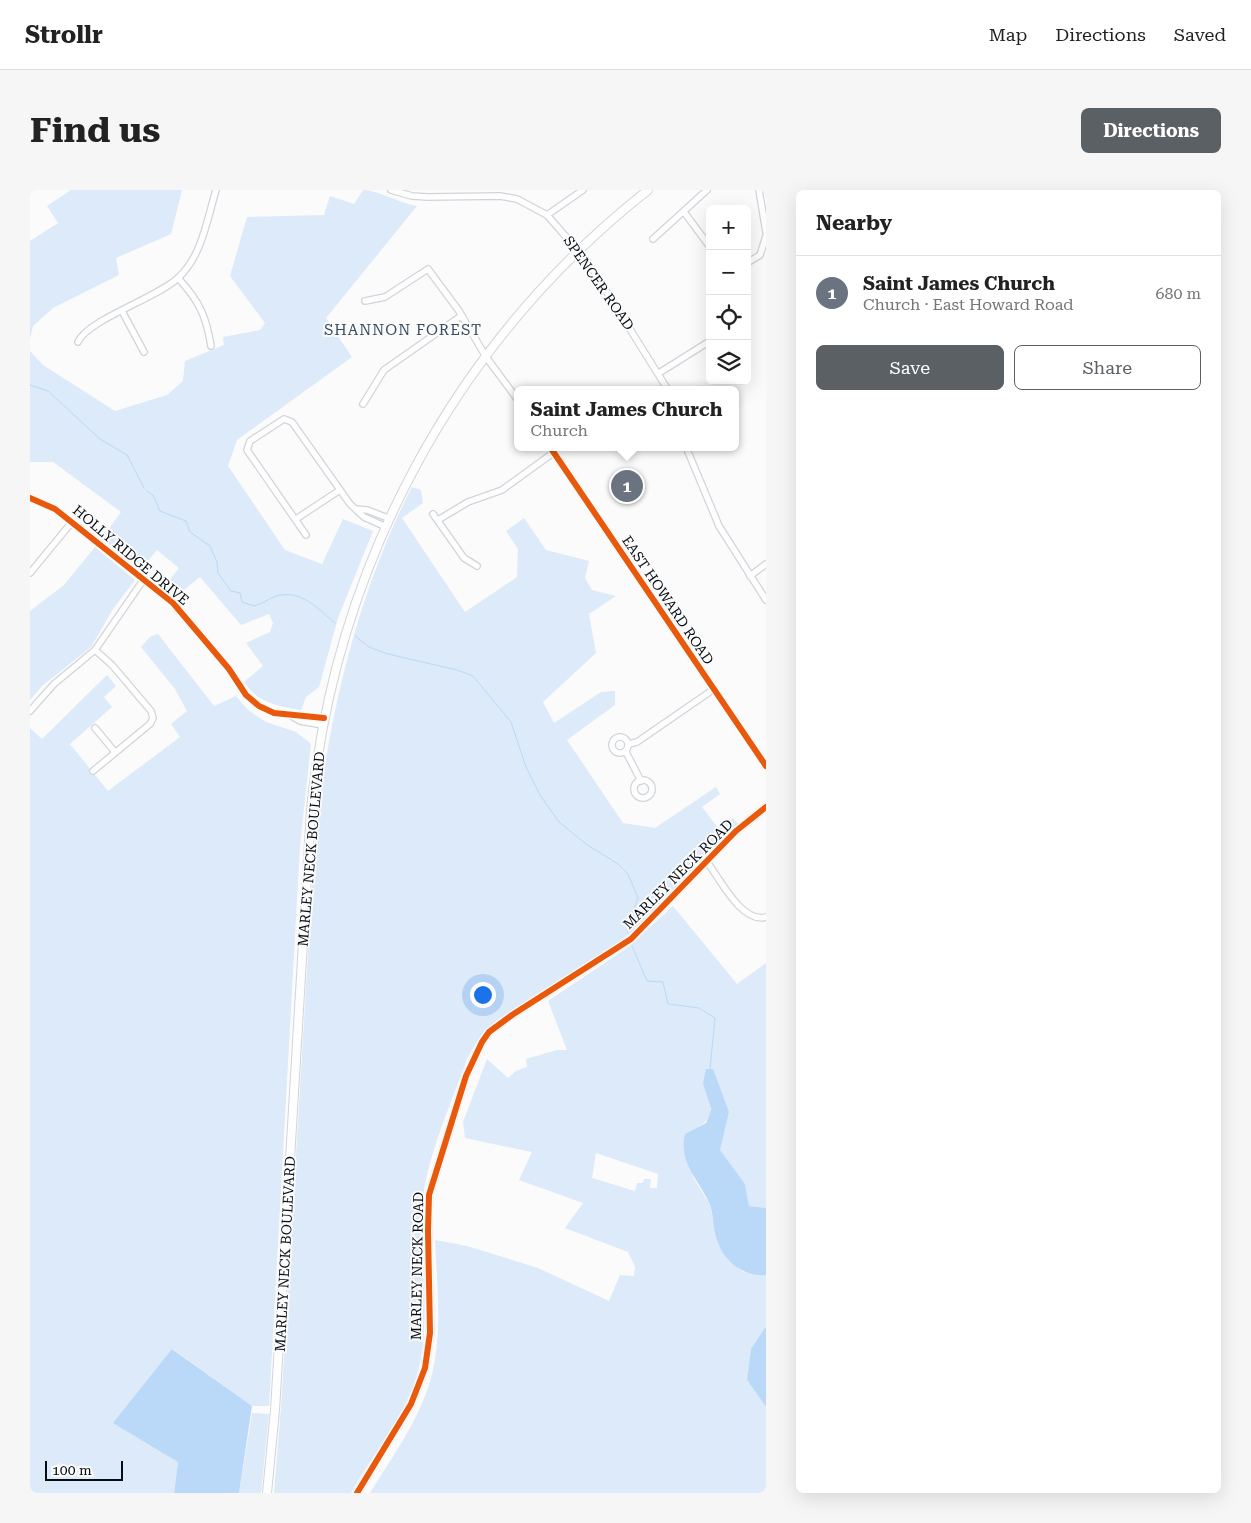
<!DOCTYPE html>
<meta charset="utf-8">
<style>
:root{--surface:#fff;--page:#f6f6f6;--text:#222;--muted:#767676;--line:#e0e0e0;--accent:#5b6065}
body{margin:0;font-family:"Roboto Serif",serif;background:var(--page);color:var(--text)}
.controls{position:absolute;right:15px;top:15px;display:grid;overflow:hidden;border-radius:8px;box-shadow:0 5px 20px #0002}
.controls button{width:45px;height:45px;display:grid;place-items:center;padding:0;border:0;border-bottom:1px solid var(--line);background:var(--surface);color:var(--text);font:25px sans-serif}
.scale{position:absolute;left:15px;bottom:12px;width:78px;box-sizing:border-box;padding-left:5px;border:2px solid #050c14;border-top:0;font-size:14px;line-height:18px;white-space:nowrap;color:#050c14;-webkit-text-stroke:4px #fbfbfb;paint-order:stroke}
.you{position:absolute;left:452px;top:804px;width:18px;height:18px;margin:-12px;border:4px solid #fff;border-radius:50%;background:#1a73e8;box-shadow:0 0 0 8px #1a73e833}
.badge{display:grid;place-items:center;width:32px;height:32px;border-radius:50%;background:var(--accent);color:#fff;font-size:16px;font-weight:700}
.pin{position:absolute;translate:-50% -50%;border:2px solid #fff;box-shadow:0 1px 5px #0006}
.popup{position:absolute;left:484px;top:196px;width:225px;height:65px;box-sizing:border-box;display:grid;place-content:center;border-radius:8px;background:var(--surface);filter:drop-shadow(0 1px 4px #0005);font-size:16px;white-space:nowrap;color:var(--muted)}
.popup b{font-size:19px;color:var(--text)}
.popup::after{content:'';position:absolute;left:50%;top:100%;margin-left:-10px;border:10px solid transparent;border-top-color:var(--surface)}
.list{margin:0;padding:0;list-style:none}
h2{display:flex;justify-content:space-between;align-items:center;height:65px;margin:0;padding:0 20px;font-size:21px}
h2 small{font-size:16px;font-weight:400;color:var(--muted)}
.list li{display:grid;grid-template-columns:32px 1fr auto;gap:15px;align-items:center;box-sizing:border-box;height:75px;padding:0 20px;border-top:1px solid var(--line)}
.list b{display:block;font-size:19px;white-space:nowrap}
.list p{margin:0;font-size:16px;white-space:nowrap;color:var(--muted)}
.list em{font-size:16px;font-style:normal;color:var(--muted)}
.actions{display:flex;gap:10px;padding:15px 20px}
.actions a{flex:1;padding:11px 0;border:1px solid var(--accent);border-radius:8px;text-align:center;font-size:18px;color:var(--accent)}
.actions .main{background:var(--accent);color:#fff}
.icon{flex:none;width:28px;height:28px;fill:none;stroke:currentColor;stroke-width:2;stroke-linecap:round;stroke-linejoin:round}
.map{position:relative;flex:none;width:736px;height:1303px;overflow:hidden;border-radius:8px}
header{display:flex;align-items:center;gap:30px;box-sizing:border-box;height:70px;padding:0 25px;background:var(--surface);border-bottom:1px solid var(--line)}
header strong{font-size:24px}
nav{display:flex;gap:28px;margin-inline-start:auto;font-size:18px}
.intro{display:flex;align-items:center;justify-content:space-between;box-sizing:border-box;height:120px;padding:0 30px}
h1{margin:0;font-size:35px}
.button{padding:12px 22px;border-radius:8px;background:var(--accent);color:#fff;font-size:18px;font-weight:700}
main{display:flex;gap:30px;padding:0 30px}
aside{flex:1;background:var(--surface);border-radius:8px;box-shadow:0 5px 20px #0002}
.map>svg:first-child{display:block}
.green{fill:#dceaf9;fill-rule:evenodd}
.water{fill:#bad9f8}
.lines{fill:none;stroke-linecap:round;stroke-linejoin:round}
.stream{stroke:#bad9f8;stroke-width:1}
.minor-casing{stroke:#d1d5d9;stroke-width:8}
.tertiary-casing{stroke:#d1d5d9;stroke-width:9}
.secondary-casing{stroke:#d1d5d9;stroke-width:10}
.minor{stroke:#fefefe;stroke-width:5.5}
.tertiary{stroke:#fefefe;stroke-width:7}
.secondary{stroke:#fefefe;stroke-width:8}
.cycleway-casing{stroke:#fbfbfb;stroke-width:9}
.cycleway{stroke:#e8590c;stroke-width:6}
.labels{text-anchor:middle;stroke-width:4;stroke-linejoin:round;paint-order:stroke}
.street-label{font-size:14px;fill:#050c14;stroke:#fbfbfb}
.neighbourhood-label{font-size:15px;letter-spacing:1px;fill:#394d60;stroke:#fbfbfb}
</style>
<header>
<strong>Strollr</strong>
<nav><a>Map</a><a>Directions</a><a>Saved</a></nav>
</header>
<div class="intro"><h1>Find us</h1><a class="button">Directions</a></div>
<main>
<div class="map">
<svg width="736" height="1303" viewBox="0 0 736 1303">
<rect width="100%" height="100%" fill="#fbfbfb"/>
<g class="green">
<polygon points="41,0 152,0 141,44 86,68 89,85 23,118 3,136 0,149 0,51 28,33 17,16"/>
<path d="M333,0C347,0 369,13 387,16L296,128L322,167L207,250L198,276L255,360L292,374L313,329L343,341L308,428L289,497L276,507L271,520C248,516 228,513 214,492L233,476L216,453L240,442L243,433L239,424L211,435L170,387L146,406L135,396L149,378L127,360L110,380L72,348L91,322L23,272H0V161L13,175L85,221L137,205L153,191L155,171L194,155L193,147L230,140L235,133L200,86L217,27L294,25L300,6L324,14Z"/>
<path d="M382,297L391,300L393,313L372,328L435,422L487,387L488,359L476,341L494,328L516,360L559,371L555,388L562,400L586,406L559,424L566,463L513,512L524,533L571,502L585,501V515L537,550L593,633L625,638L686,597L690,604L672,617L688,638L703,628L708,634C672,664 644,703 609,735C569,771 518,797 473,826C456,839 446,851 437,869C422,912 397,966 393,1010C387,1068 404,1131 386,1188C372,1230 342,1265 321,1303H244L251,1218L285,647C299,527 326,406 382,297Z"/>
<polygon points="65,357 105,390 83,419 61,457 12,496 0,510 0,421 34,395"/>
<polygon points="128,444 184,516 206,506 218,520 236,532 266,542 281,554 270,656 239,1216 222,1216 143,1159 148,1272 144,1303 0,1303 0,538 12,549 77,485 86,496 74,507 82,517 40,554 78,601 150,547 141,534 157,521 145,499 111,457 120,447"/>
<path d="M643,716L707,794L736,773V1018L719,1016L715,994L689,960L699,922L673,892C683,925 687,928 655,944L663,987L680,1015L688,1054L696,1068L713,1082L736,1085V1138L721,1160L717,1190L736,1217V1303H340C362,1267 390,1229 401,1188C413,1144 407,1095 405,1050L437,1056L508,1078L579,1111L590,1085L604,1086L605,1077L598,1062L535,1038L553,1013L489,990L502,962L435,948L433,932L457,869L478,888L486,881L497,877L496,869L527,860H537L518,811L597,758ZM566,963L628,984L627,998H620L621,989H614L613,993H607L605,1001L562,988Z"/>
<polygon points="222,1223 239,1224 231,1303 209,1303"/>
</g>
<g class="water">
<path d="M676,879H683L699,922L690,960L715,994L719,1016L736,1018V1085C715,1087 695,1073 688,1053C683,1041 684,1027 680,1015C670,990 648,974 655,944L676,933L679,926L681,919L673,893Z"/>
<polygon points="735,1138 736,1138 736,1217 717,1190 721,1159"/>
<polygon points="142,1159 222,1216 209,1303 144,1303 148,1272 83,1233"/>
</g>
<g class="lines">
<g class="stream">
<polyline points="0,195 18,201 70,249 97,265 114,298"/>
<path d="M117,301L123,305L130,321L156,331L160,342L180,356L187,372L188,383L201,401L210,403L212,412L224,416C232,414 238,409 246,406C271,399 287,418 305,433"/>
<polyline points="325,446 339,457 358,464 427,480 443,486 481,532 496,577 510,605 529,632 556,654 588,674 598,684 608,708 597,737 598,744"/>
<polyline points="602,756 617,791 633,792 638,814 669,818 685,828 680,879"/>
</g>
<g class="minor-casing">
<g id="minor">
<polyline points="361,0 382,6 398,7 470,6 487,9 517,25 558,72 638,200"/>
<polyline points="729,0 736,42"/>
<polyline points="654,22 680,57"/>
<polyline points="517,25 553,0"/>
<polyline points="623,49 677,0"/>
<polyline points="717,73 730,65 736,46"/>
<path d="M148,88C169,111 176,125 181,156"/>
<polyline points="335,111 355,107 398,79 429,121 456,167 488,210"/>
<polyline points="92,121 114,162"/>
<path d="M48,152C57,130 127,108 148,88C172,66 177,30 186,0"/>
<polyline points="629,183 680,151"/>
<polyline points="333,214 354,180 431,126"/>
<polyline points="520,257 736,576"/>
<polyline points="656,257 689,336 736,410"/>
<polyline points="0,308 25,319 143,413 199,479 216,505 229,516 244,523 294,528"/>
<polyline points="326,319 337,320 358,328"/>
<polyline points="403,324 434,368 447,376"/>
<polyline points="266,329 310,300"/>
<polyline points="408,330 438,312 472,300 523,263"/>
<polyline points="276,345 217,260 220,251 254,229 262,232 320,314 334,327 354,336"/>
<polyline points="0,383 42,332"/>
<polyline points="720,386 736,374"/>
<polyline points="0,521 24,494 65,460 114,389"/>
<polyline points="260,525 270,531 293,535"/>
<polyline points="65,538 85,562"/>
<circle cx="590" cy="555" r="8"/>
<polyline points="599,554 607,552 684,499"/>
<polyline points="596,562 611,591"/>
<polyline points="63,581 120,534 123,528 121,521 82,475 65,460"/>
<circle cx="613" cy="599" r="9"/>
<path d="M677,672C690,689 712,734 736,727"/>
</g>
</g>
<g class="tertiary-casing">
<polyline id="tertiary" points="327,1303 381,1214 395,1178 400,1143 398,1041 399,1005 436,886 452,852 459,842 482,825 601,749 706,641 736,617"/>
</g>
<g class="secondary-casing">
<path id="secondary" d="M237,1303L245,1220L281,619C306,375 424,153 618,0"/>
</g>
<use href="#minor" class="minor"/>
<use href="#tertiary" class="tertiary"/>
<use href="#secondary" class="secondary"/>
<g class="cycleway-casing">
<g id="cycleway">
<polyline points="520,257 736,576"/>
<polyline points="0,308 25,319 143,413 199,479 216,505 229,516 244,523 294,528"/>
<polyline points="327,1303 381,1214 395,1178 400,1143 398,1041 399,1005 436,886 452,852 459,842 482,825 601,749 706,641 736,617"/>
</g>
</g>
<use href="#cycleway" class="cycleway"/>
</g>
<g class="labels">
<g class="street-label">
<text transform="translate(569 93) rotate(55)" y="5">SPENCER ROAD</text>
<text transform="translate(101 365) rotate(40)" y="5">HOLLY RIDGE DRIVE</text>
<text transform="translate(638 410) rotate(56)" y="5">EAST HOWARD ROAD</text>
<text transform="translate(281 659) rotate(-85)" y="5">MARLEY NECK BOULEVARD</text>
<text transform="translate(648 684) rotate(-45)" y="5">MARLEY NECK ROAD</text>
<text transform="translate(255 1064) rotate(-87)" y="5">MARLEY NECK BOULEVARD</text>
<text transform="translate(387 1076) rotate(-89)" y="5">MARLEY NECK ROAD</text>
</g>
<g class="neighbourhood-label">
<text x="373" y="145">SHANNON FOREST</text>
</g>
</g>
</svg>
<div class="controls">
<button>+</button>
<button>−</button>
<button><svg class="icon" aria-label="locate" viewBox="0 0 24 24"><circle cx="12" cy="12" r="6"/><path d="M12 2v4M12 18v4M2 12h4M18 12h4"/></svg></button>
<button><svg class="icon" aria-label="layers" viewBox="0 0 24 24"><path d="M12 4l9 5-9 5-9-5zM3 14l9 5 9-5"/></svg></button>
</div>
<div class="scale">100 m</div>
<div class="you"></div>
<div class="pin badge" style="left:597px;top:296px;background:#6b7280">1</div>
<div class="popup"><b>Saint James Church</b>Church</div>
</div>
<aside>
<h2>Nearby<small></small></h2>
<ul class="list">
<li><span class="badge" style="background:#6b7280">1</span><div><b>Saint James Church</b><p>Church · East Howard Road</p></div><em>680 m</em></li>
</ul>
<div class="actions"><a class="main">Save</a><a>Share</a></div>
</aside>
</main>
